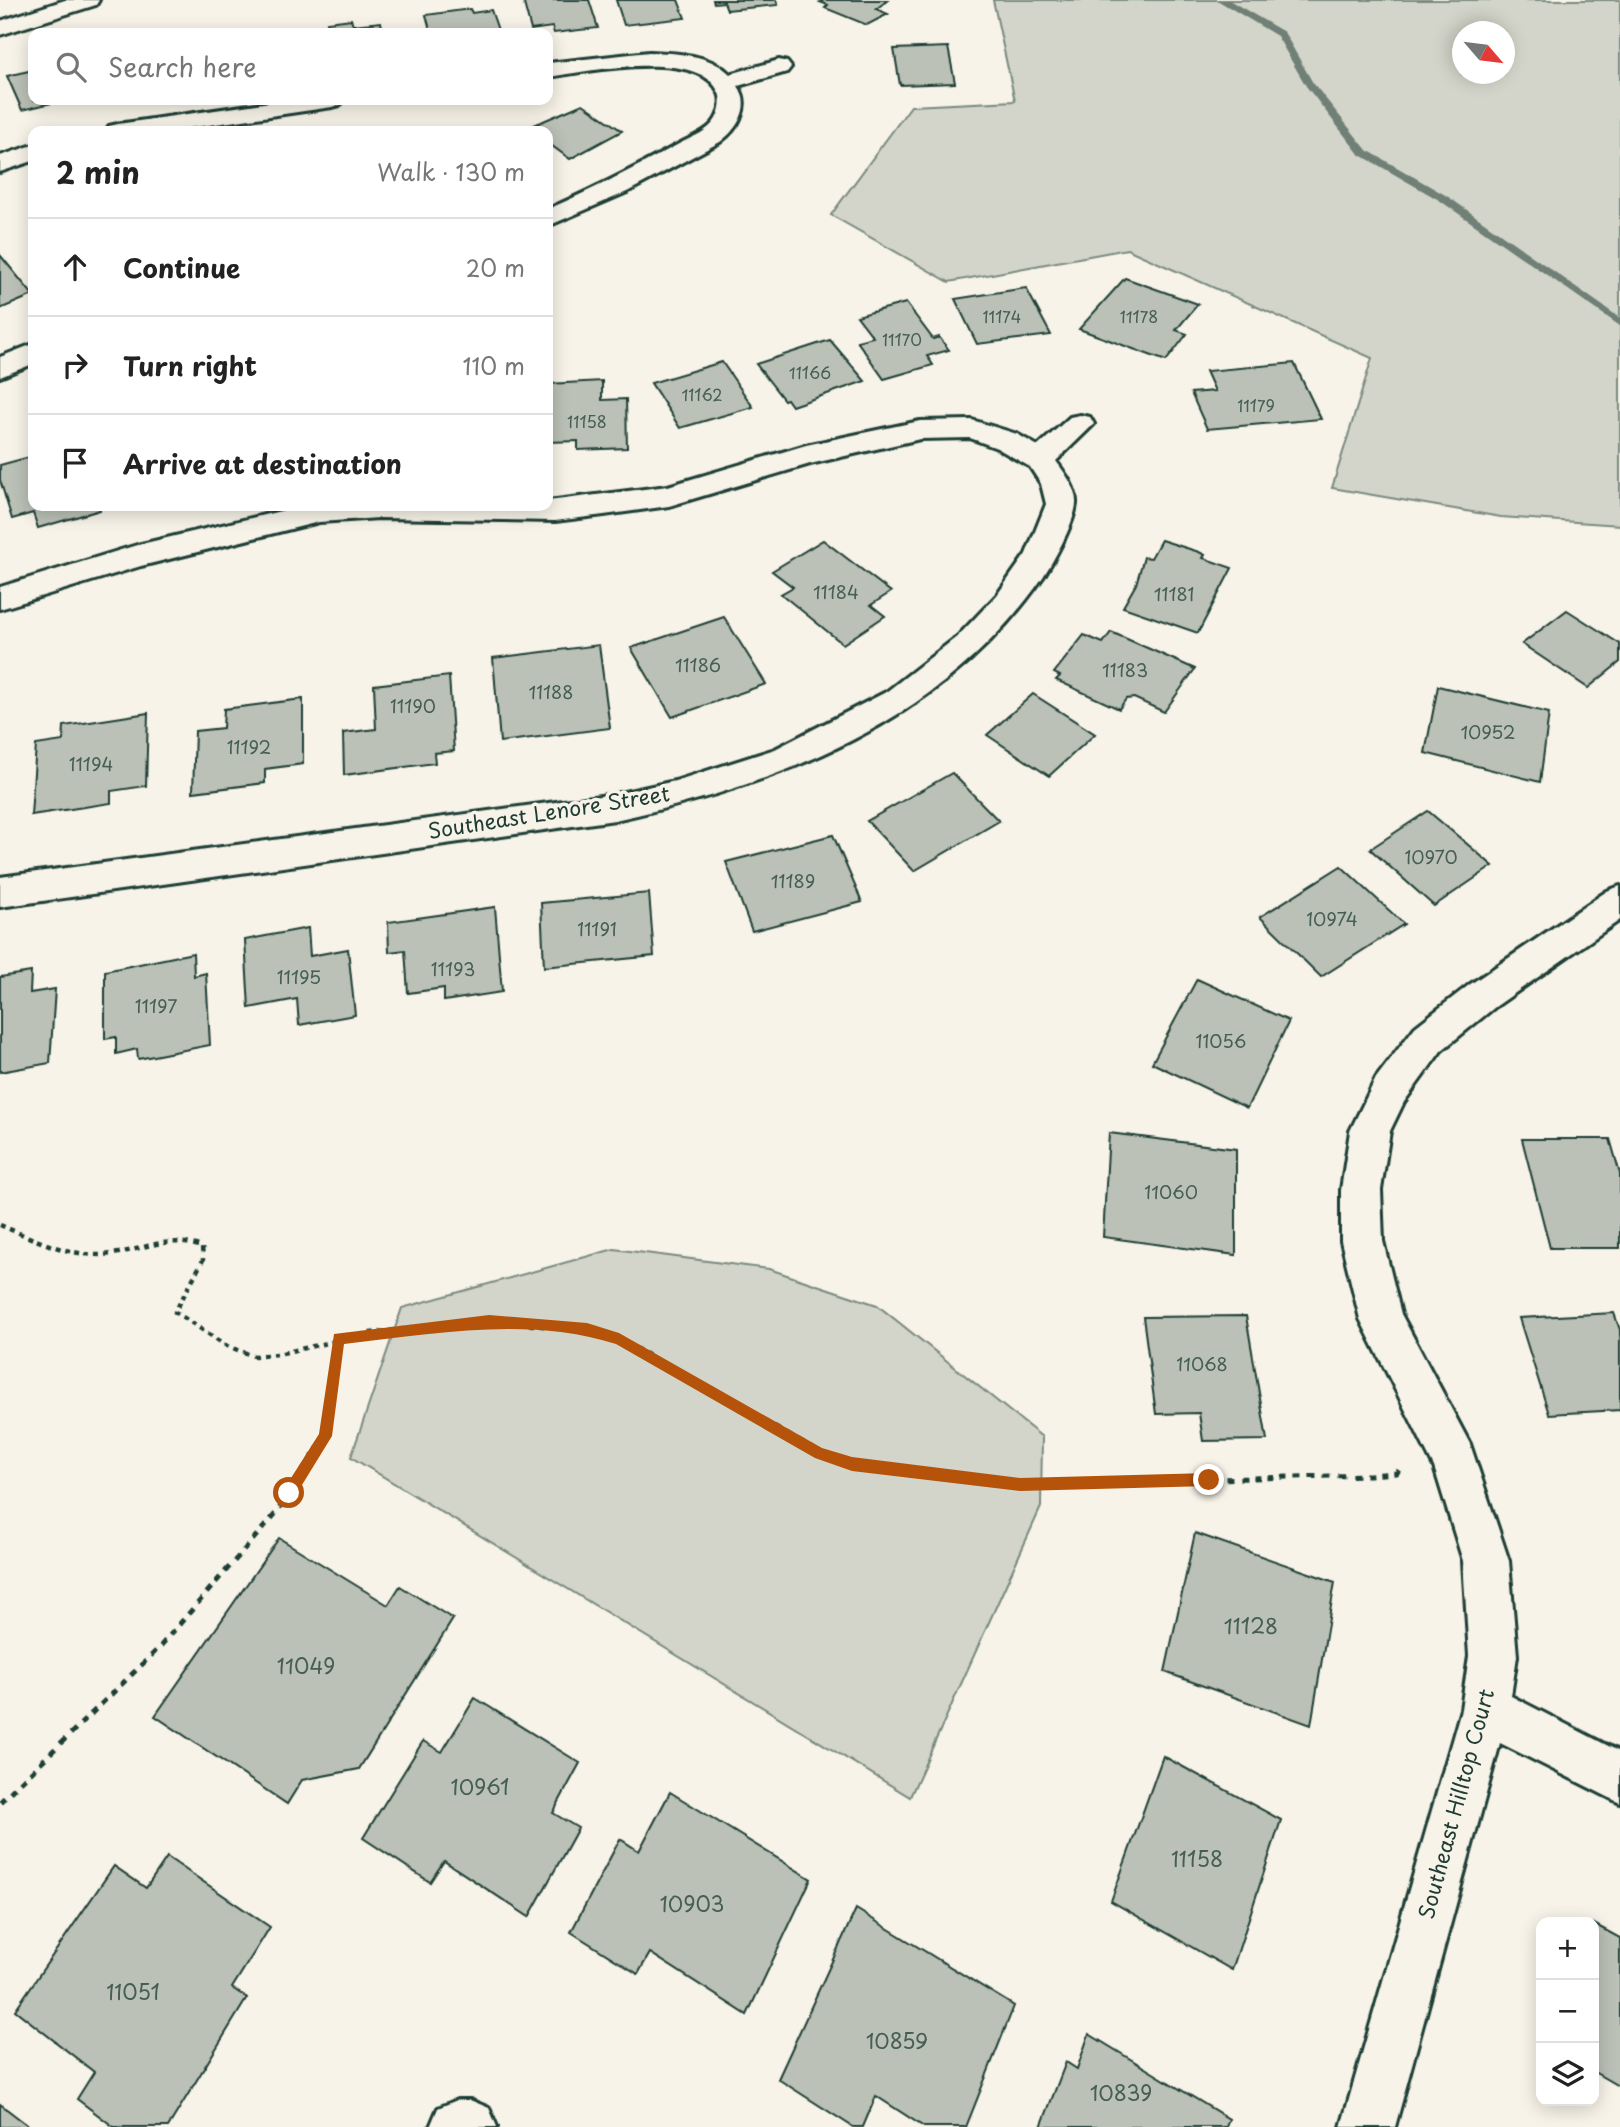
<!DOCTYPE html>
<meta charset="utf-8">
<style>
:root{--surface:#fff;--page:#f6f6f6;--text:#222;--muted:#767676;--line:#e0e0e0}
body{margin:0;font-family:"Playpen Sans",sans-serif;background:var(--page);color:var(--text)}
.controls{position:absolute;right:21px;bottom:21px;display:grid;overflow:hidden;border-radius:14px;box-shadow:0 4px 18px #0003}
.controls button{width:63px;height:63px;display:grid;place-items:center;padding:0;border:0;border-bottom:2px solid var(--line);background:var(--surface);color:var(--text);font:35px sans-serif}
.compass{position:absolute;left:1452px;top:21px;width:63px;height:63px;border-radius:50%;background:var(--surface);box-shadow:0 4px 18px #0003;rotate:118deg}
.stop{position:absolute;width:21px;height:21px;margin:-16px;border:5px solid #b45309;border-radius:50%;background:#fff}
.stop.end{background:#b45309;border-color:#fff;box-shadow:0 2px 7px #0008}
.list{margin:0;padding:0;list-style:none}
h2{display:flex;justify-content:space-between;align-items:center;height:91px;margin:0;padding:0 28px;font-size:30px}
h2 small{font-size:23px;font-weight:400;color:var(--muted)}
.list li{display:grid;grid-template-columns:46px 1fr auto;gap:21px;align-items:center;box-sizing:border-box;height:98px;padding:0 28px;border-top:2px solid var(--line)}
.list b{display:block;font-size:26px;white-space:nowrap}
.list em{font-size:23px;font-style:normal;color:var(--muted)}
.icon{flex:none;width:38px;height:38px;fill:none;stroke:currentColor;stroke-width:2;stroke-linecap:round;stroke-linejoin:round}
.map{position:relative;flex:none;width:1620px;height:2127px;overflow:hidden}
.search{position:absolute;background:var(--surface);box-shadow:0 4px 18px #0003;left:28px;top:28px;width:525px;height:77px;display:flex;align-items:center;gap:18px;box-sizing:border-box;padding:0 24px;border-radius:14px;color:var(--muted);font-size:26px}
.panel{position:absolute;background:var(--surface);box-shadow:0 4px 18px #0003;left:28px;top:126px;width:525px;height:385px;border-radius:14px}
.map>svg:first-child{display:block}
.green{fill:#d3d5ca;stroke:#79897f;stroke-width:2;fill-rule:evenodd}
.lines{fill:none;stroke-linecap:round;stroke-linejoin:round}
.stream{fill:#6f8077;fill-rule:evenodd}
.building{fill:#bbc1b6;stroke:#1f3d34;stroke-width:2}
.minor-casing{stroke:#1f3d34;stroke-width:6}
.path-far1{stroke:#1f3d34;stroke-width:4.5;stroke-dasharray:5 5;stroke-linecap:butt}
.path{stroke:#1f3d34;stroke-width:5;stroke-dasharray:7 7;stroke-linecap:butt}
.minor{fill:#f7f3e8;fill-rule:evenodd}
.route{fill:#b45309}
.labels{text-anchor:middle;stroke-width:7;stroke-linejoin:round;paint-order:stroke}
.far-number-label{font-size:16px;fill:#465e54}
.number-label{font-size:18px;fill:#465e54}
.street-label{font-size:21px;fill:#1f3d34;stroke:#f7f3e8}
.near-number-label{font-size:21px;fill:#465e54}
</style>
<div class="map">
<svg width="1620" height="2127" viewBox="0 0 1620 2127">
<rect width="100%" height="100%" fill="#f7f3e8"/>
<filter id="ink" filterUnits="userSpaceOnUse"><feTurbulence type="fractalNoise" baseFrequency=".0143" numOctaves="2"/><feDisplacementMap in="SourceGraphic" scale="14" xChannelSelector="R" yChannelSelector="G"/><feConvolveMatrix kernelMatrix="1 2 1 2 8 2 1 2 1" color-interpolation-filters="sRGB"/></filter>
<g filter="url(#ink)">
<g class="green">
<path d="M993,0H1620V525L1501,517L1332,488L1372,358L1127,249L949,282L831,215L911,106L1015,101ZM1462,32H1504V74H1462Z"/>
<polygon points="614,1249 769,1269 877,1305 1042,1437 1041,1507 910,1797 351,1457 402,1308"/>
</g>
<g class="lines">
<polygon class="stream" points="1217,0 1229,0 1284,32 1313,83 1367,150 1447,196 1620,318 1620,326 1439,200 1359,154 1306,86 1277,36"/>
</g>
<g class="building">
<polygon points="523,0 589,0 598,28 554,33 552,27 531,30"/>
<polygon points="616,0 678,0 685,18 624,25"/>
<polygon points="713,0 776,0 778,5 727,10 724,2 714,3"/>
<polygon points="824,0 888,0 876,9 888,14 867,25 825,8 828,5 820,2"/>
<polygon points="470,9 472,13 491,10 499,33 431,33 426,15"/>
<polygon points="351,19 353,25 381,22 383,33 329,33 327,22"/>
<polygon points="948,47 955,83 900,85 894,49"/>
<polygon points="33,70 33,100 64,100 22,110 7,76"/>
<polygon points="583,104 622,131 570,159 548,143 548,131 527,128"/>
<polygon points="0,255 33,295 0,309"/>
<polygon points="1125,278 1198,304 1176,330 1187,334 1166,361 1079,329"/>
<polygon points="1026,288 1051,335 977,344 955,299"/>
<polygon points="906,303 933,339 939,337 949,350 927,356 933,365 884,379 857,341 873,337 857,316"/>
<polygon points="830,340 865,381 792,406 787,399 784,400 756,364"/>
<polygon points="722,362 753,407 680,428 651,383"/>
<polygon points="1294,363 1321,419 1207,429 1191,393 1215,391 1206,371"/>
<polygon points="602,381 602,400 626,399 627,448 578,450 578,441 548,442 548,384"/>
<polygon points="33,456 33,506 99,506 100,510 38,528 33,513 12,519 0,480 0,465"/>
<polygon points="823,540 891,592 871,605 885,616 843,644 781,594 793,587 772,571"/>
<polygon points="1161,540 1199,552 1205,555 1203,558 1232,568 1198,633 1123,607 1136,584 1144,557 1151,558"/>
<polygon points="1567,610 1620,644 1620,662 1588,688 1522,644"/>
<polygon points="724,617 766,684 672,717 631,648"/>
<polygon points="1111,632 1195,669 1164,712 1134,698 1126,699 1119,709 1056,680 1060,676 1054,673 1084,635 1103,643"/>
<polygon points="599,645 610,728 500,742 493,658"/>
<polygon points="449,676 454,751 434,753 435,763 344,775 343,733 376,729 374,685"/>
<polygon points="1438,686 1549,713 1540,782 1425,753"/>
<polygon points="1033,694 1095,734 1049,776 987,735"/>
<polygon points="303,699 303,764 265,769 265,783 193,792 195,731 223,728 224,709"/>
<polygon points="148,713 146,786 111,791 111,803 31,815 36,745 63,741 64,726"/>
<polygon points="952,773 999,821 914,871 867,821"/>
<polygon points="1428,811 1493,866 1434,906 1370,849"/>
<polygon points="833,835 862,902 752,931 726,862"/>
<polygon points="1341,866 1404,924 1321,977 1260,917"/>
<polygon points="649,893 654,956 544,967 541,903"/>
<polygon points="495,907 502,992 444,1001 444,988 408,993 405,950 389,952 388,922"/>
<polygon points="308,928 310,956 348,949 355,1015 299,1025 297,999 249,1008 245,940"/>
<polygon points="193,953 194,976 206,973 210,1045 138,1059 137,1049 116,1054 116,1037 105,1039 105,971"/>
<polygon points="31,972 30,993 55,989 50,1063 0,1072 0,977"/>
<polygon points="1197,979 1289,1021 1247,1108 1152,1063"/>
<polygon points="1109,1133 1236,1149 1236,1255 1103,1237"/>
<polygon points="1522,1139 1610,1139 1620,1174 1620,1248 1550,1248"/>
<polygon points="1614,1313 1620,1330 1620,1410 1549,1414 1519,1318"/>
<polygon points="1246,1316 1267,1440 1203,1441 1199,1413 1156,1414 1143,1317"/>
<polygon points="1195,1533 1335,1582 1311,1725 1165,1672"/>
<polygon points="279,1538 388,1605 400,1586 453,1619 359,1769 302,1780 287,1804 155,1716"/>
<polygon points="475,1698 580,1763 553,1813 578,1828 529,1917 444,1861 430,1882 363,1838 423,1741 442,1752"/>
<polygon points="1163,1756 1281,1820 1232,1970 1111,1901"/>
<polygon points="670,1792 811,1879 747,2015 650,1953 638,1974 571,1932 620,1839 639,1851"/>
<polygon points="167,1857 270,1927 232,1988 247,1998 168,2127 114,2127 77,2099 94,2072 15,2010 114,1866 146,1888"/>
<polygon points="856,1909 1014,2006 966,2127 924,2127 876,2096 863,2127 853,2127 778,2079"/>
<polygon points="1594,1924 1620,1938 1620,2087 1594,2072"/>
<polygon points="1089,2034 1229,2119 1226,2127 1041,2127 1066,2062 1077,2069"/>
<polygon points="0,2104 30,2127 0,2127"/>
</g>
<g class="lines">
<g class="minor-casing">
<g id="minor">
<polygon points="65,0 99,0 96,5 0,35 0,21"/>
<path d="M649,52C676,53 710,54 730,74L779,60L787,62L791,67L787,72L738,86C752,106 738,129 720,142L627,192L548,226V209C592,190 635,168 677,145C689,138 704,134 713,123C719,116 723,102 719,93C700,47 586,72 548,77V63Z"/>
<polygon points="284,100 344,100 340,105 332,107 167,131 106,131 109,126 118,124"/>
<polygon points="33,145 33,161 0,172 0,156"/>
<polygon points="33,344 33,364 0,377 0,357"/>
<path d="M1080,415L1090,417L1094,424L1056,461C1065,473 1077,489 1076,504C1074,524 1054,560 1043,577C943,722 781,784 615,820L0,907V877L615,794L675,781L775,749L886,692L958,636L997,595L1026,554L1046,504L1041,484L1030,467L997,448L970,438L920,439L810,464L669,506L604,515L555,521L379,518L319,522L141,566L0,609V587L137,545L302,506H548V501L668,486L806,445L920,421L972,420L1017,434L1038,446L1070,417Z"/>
<polygon points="1620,886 1620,920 1495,1007 1441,1051 1404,1102 1390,1131 1381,1190 1383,1241 1401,1314 1470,1444 1509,1561 1517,1656 1511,1696 1620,1752 1620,1803 1500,1743 1395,2127 1341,2127 1461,1709 1469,1656 1463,1561 1434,1467 1360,1319 1341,1241 1341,1190 1350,1131 1376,1078 1415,1027 1469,985 1607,891"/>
<polygon points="457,2100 470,2100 489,2108 497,2127 430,2127 438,2108"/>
</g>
</g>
<g class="path-far1">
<path d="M0,1225C31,1238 66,1255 100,1255C139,1254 160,1233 202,1247L203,1260L175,1312L227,1346L254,1356L278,1354L371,1333L443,1325L516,1323L586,1331L619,1339L740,1408"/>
<polyline points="329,1408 338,1339"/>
</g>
<g class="path">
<polyline points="737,1406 819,1453 852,1464 1020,1484 1370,1475 1397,1473 1402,1465"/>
<polyline points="0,1802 157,1650 277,1512 326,1436 330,1406"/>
</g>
<use href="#minor" class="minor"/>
</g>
</g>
<path class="route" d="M489,1315L587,1323L619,1333L822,1448L852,1457L1020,1478L1209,1473L1215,1480L1209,1486L1020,1491L852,1471L815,1458L616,1344C527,1316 434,1334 344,1344L332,1436L294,1498H284V1489L319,1434L334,1334Z"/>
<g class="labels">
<g class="far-number-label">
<text x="1002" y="323">11174</text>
<text x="1139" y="323">11178</text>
<text x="902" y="346">11170</text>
<text x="810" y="379">11166</text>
<text x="702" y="401">11162</text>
<text x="1256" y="412">11179</text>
<text x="587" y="428">11158</text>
</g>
<g class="number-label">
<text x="836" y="599">11184</text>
<text x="1174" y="601">11181</text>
<text x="698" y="672">11186</text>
<text x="1125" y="677">11183</text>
<text x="551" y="699">11188</text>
<text x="413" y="713">11190</text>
<text x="1488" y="739">10952</text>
<text x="249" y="754">11192</text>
<text x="91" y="771">11194</text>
<text x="1431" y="864">10970</text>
<text x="793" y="888">11189</text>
<text x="1332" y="926">10974</text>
<text x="597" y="936">11191</text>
<text x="453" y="976">11193</text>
<text x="299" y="984">11195</text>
<text x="156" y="1013">11197</text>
<text x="1221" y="1048">11056</text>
<text x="1171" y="1199">11060</text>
<text x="1202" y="1371">11068</text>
</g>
<g class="street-label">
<text transform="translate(549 813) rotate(-9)" y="7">Southeast Lenore Street</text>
<text transform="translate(1457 1804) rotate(-75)" y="7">Southeast Hilltop Court</text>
</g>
<g class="near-number-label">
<text x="1251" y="1634">11128</text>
<text x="306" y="1674">11049</text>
<text x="480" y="1795">10961</text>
<text x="1197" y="1867">11158</text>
<text x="692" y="1912">10903</text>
<text x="133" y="2000">11051</text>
<text x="897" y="2049">10859</text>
<text x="1121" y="2101">10839</text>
</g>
</g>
</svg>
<div class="controls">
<button>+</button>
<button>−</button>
<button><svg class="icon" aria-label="layers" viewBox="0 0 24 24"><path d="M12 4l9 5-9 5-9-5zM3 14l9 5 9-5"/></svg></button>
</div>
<svg class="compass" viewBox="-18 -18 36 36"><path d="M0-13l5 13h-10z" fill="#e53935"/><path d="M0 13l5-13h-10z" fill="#767676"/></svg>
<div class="stop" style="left:289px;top:1493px"></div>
<div class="stop end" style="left:1209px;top:1480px"></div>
<div class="search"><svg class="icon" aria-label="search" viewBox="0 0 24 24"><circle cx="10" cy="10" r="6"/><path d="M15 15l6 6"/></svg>Search here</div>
<section class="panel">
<h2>2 min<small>Walk · 130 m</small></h2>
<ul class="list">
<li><svg class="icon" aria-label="ahead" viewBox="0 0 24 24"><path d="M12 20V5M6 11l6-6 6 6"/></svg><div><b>Continue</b></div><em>20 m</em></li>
<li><svg class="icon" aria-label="right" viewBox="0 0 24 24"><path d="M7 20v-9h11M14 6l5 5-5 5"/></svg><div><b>Turn right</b></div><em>110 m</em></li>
<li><svg class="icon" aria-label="arrive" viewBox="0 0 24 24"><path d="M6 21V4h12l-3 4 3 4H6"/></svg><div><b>Arrive at destination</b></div></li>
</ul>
</section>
</div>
